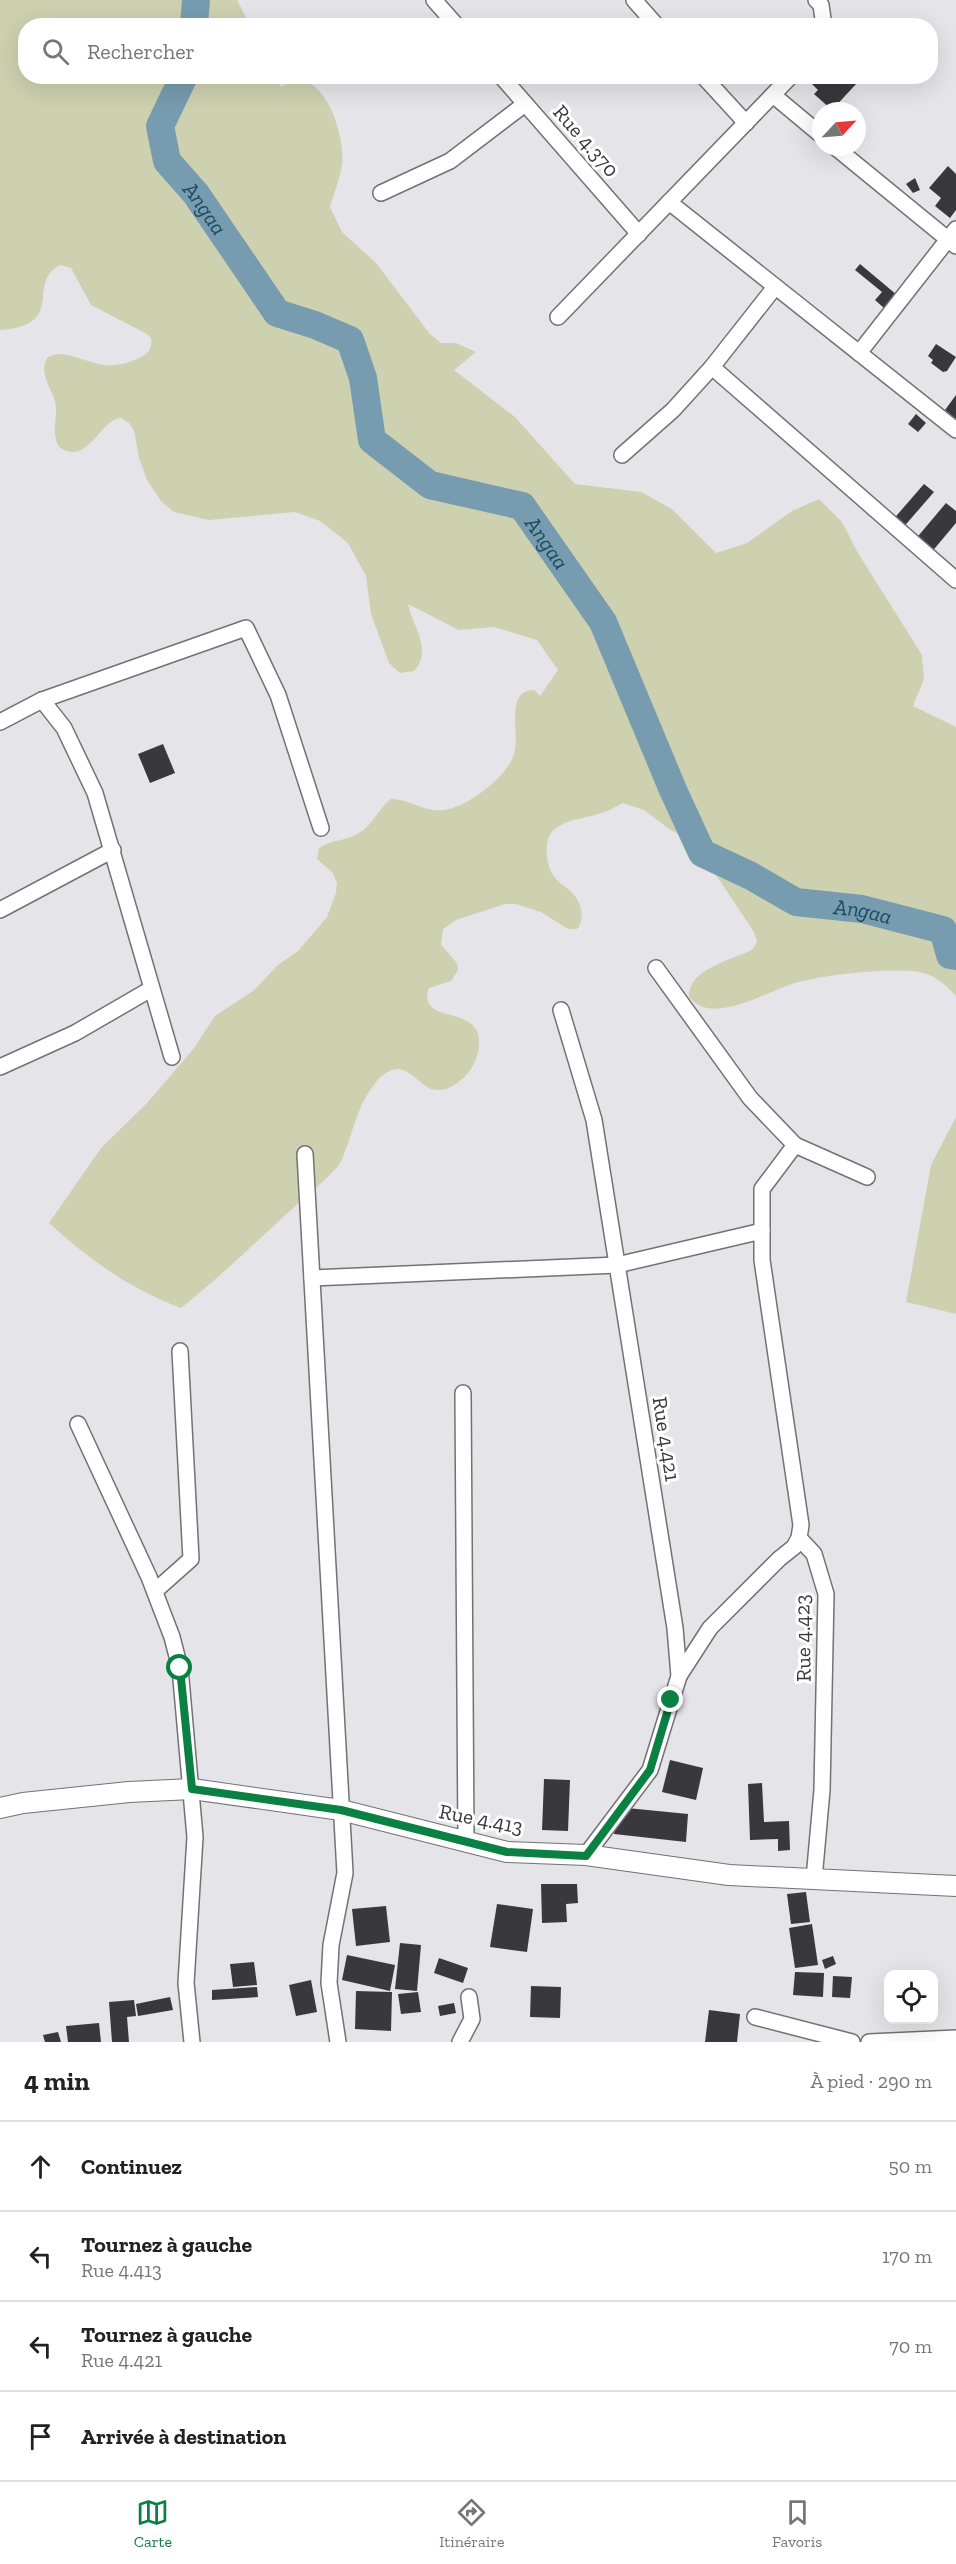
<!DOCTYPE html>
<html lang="fr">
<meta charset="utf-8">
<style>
:root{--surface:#fff;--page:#f2f2f2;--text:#222;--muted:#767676;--line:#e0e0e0;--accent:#0b8043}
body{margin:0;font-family:"Zilla Slab",serif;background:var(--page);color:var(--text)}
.controls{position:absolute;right:18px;bottom:18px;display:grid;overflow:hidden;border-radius:12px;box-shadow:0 6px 24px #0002}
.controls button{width:54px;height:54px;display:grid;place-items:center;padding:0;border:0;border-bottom:2px solid var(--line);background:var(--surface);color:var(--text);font:30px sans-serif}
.compass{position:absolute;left:812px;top:102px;width:54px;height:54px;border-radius:50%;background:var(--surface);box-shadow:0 6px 24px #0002;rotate:64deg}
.stop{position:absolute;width:18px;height:18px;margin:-14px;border:4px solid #0b8043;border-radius:50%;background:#fff}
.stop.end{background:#0b8043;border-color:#fff;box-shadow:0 2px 6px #0008}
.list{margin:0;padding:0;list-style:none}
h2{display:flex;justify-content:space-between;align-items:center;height:78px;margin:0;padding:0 24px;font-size:26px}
h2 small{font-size:20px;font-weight:400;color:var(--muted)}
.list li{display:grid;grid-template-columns:39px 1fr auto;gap:18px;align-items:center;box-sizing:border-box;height:90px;padding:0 24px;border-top:2px solid var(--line)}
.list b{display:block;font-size:22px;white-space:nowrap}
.list p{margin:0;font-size:20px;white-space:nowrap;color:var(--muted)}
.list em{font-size:20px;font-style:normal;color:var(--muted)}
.icon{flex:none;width:33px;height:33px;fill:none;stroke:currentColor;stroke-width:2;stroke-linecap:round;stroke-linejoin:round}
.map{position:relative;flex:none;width:956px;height:2042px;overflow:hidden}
.search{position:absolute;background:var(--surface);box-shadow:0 6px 24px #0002;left:18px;right:18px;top:18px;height:66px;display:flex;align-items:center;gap:15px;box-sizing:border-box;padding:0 21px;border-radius:24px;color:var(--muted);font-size:22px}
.sheet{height:438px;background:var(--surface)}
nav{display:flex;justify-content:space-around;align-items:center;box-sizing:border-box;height:84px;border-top:2px solid var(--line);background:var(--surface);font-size:16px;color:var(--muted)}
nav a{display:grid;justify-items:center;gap:3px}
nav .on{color:var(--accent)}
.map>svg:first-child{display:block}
.green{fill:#cdd1b0}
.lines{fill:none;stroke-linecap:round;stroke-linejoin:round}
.river{stroke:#779caf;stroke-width:28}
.building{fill:#39393d}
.minor-casing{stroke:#727275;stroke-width:18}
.tertiary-casing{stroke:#727275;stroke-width:22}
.minor{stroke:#fff;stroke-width:15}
.tertiary{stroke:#fff;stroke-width:20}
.route{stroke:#0b8043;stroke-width:8}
.labels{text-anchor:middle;stroke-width:6;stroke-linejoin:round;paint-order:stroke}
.street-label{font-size:21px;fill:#39393b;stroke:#fff}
.water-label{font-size:22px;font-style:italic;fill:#184b60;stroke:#fff}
</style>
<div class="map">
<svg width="956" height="2042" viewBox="0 0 956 2042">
<rect width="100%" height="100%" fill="#e5e5e9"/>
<g class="green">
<path d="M0,0H237L250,25L26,26V76H274L281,87C285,85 290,82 294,81C328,75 346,141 342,166C339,180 334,194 330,207L342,232L376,263L430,334L441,343H456L476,352L454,370L515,417L575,484L641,492L672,509L716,553L747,543L792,511L819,499L842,522L858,553L922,655L924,679L913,706L956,727V996C949,988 938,978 927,974C903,965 821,975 795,983C770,990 709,1028 689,996C689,968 733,960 753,949L757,942L754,932L694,842L669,829L644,810L623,803C615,807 607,812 598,814C583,819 556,820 549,837C544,850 547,870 557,880C562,886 570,889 574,895C582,904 585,920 577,929H568L541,912L516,904H505L456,920L443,929L441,945L457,963L458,970L451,981L429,988C415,1030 493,998 477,1056C472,1074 449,1097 429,1088C420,1084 413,1073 403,1070C393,1066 382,1075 376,1082C361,1100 355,1122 348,1144C345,1150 343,1159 339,1165C326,1181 307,1194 293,1208C256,1242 220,1277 181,1308C130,1289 88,1259 49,1223L101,1148L147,1103L194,1048L215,1016L253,991L278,965L298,951L327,917L336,893L337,883L333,873L317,859L319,848C332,839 347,841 359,833C372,826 379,808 391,799C410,799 425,813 445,810C467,807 505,778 513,757C522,738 503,690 534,690L540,696L558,670L537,640L494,627L459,630L408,604C413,627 433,650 414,671L400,673L389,663L371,614L366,576L348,543L320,521L295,512L209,520L174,512L161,501L147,480L139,458L134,430L129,423L121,418C101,418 87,468 59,447C52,435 56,422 56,409C56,391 37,376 47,358C51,355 55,354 60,354C92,358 102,374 137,359C147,355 153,349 151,338L147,334L91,305L71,268L60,265C25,283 68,325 0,330Z"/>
<polygon points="956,1117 956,1314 906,1302 931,1165"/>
</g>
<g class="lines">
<g class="river">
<polyline points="194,26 196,0"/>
<path id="s1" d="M184,76L160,126L167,161L196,194L277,313L315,325L350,340L363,378L372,440L430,485L522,506L603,622L673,790L702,853L751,876L796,902L862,909L943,930L950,955L956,956"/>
</g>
</g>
<g class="building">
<polygon points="804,76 851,76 857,83 832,110 814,94 818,90"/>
<polygon points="948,166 956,174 956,210 950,218 935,206 941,198 929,188"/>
<polygon points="915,178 920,190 913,193 906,184"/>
<polygon points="860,264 897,295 885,309 875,300 882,292 855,270"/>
<polygon points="936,344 956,357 947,371 943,372 931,363 933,360 928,356"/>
<polygon points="956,395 956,419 945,410"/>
<polygon points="916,414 926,423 918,432 908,424"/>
<polygon points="924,484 934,492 901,530 891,522"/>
<polygon points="946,503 956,511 956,523 930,554 914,541"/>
<polygon points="163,744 175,773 150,783 138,754"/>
<polygon points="670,1760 703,1768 696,1800 662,1792"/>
<polygon points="544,1779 570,1780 568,1831 542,1830"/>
<polygon points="762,1783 764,1822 789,1821 790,1850 778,1851 778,1839 750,1840 748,1784"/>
<polygon points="617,1807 688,1814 686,1842 614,1834"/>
<polygon points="541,1884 577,1884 578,1903 566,1904 567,1922 542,1923"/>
<polygon points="806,1892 810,1922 791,1924 787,1894"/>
<polygon points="497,1904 533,1909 527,1952 490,1947"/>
<polygon points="386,1906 390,1942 356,1946 352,1909"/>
<polygon points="812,1924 818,1965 795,1968 789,1928"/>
<polygon points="400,1943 421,1945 417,1991 395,1989"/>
<polygon points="347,1955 395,1965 390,1991 342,1980"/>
<polygon points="833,1956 836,1964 825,1969 822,1960"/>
<polygon points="439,1958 468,1968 463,1983 434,1973"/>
<polygon points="254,1962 257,1985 233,1987 230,1964"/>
<polygon points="795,1972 824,1973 823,1997 793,1995"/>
<polygon points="833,1976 852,1977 850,1998 832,1997"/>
<polygon points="311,1980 317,2012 296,2016 289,1985"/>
<polygon points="531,1986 561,1987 560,2018 530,2017"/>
<polygon points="257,1987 258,1997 212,2000 212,1990"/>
<polygon points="356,1991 392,1992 391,2031 355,2029"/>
<polygon points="418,1992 421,2012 401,2014 398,1994"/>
<polygon points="170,1997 173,2010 138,2016 136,2004"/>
<polygon points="134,2000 136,2016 127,2017 129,2042 112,2042 109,2002"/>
<polygon points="454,2003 456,2013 440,2016 438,2006"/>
<polygon points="709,2010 740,2014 737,2042 705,2042"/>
<polygon points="99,2023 101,2042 68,2042 66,2026"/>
<polygon points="58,2032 61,2042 45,2042 43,2035"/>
</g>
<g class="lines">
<g class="minor-casing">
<g id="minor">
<polyline points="434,0 457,26"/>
<polyline points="634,0 657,26"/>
<polyline points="816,0 821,5 824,26"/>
<polyline points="501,76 639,234"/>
<polyline points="703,76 746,123"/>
<polyline points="773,95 821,135"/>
<polyline points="835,147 956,246"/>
<polyline points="381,193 450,161 525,104"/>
<polyline points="669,202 956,430"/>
<polyline points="558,317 791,76"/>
<polyline points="859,353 956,229"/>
<polyline points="712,367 956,580"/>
<polyline points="622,455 673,410 712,367 775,287"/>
<polyline points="42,700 64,728 95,793 172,1057"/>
<polyline points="0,722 42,700 246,628 278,695 321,828"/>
<polyline points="0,910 113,850"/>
<polyline points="656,968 750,1098 795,1145 867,1177"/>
<polyline points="561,1010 594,1120 675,1628 679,1676 650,1770 586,1855"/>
<polyline points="0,1067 75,1033 151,989"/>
<polyline points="795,1145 762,1189 762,1260 801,1525 799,1538 814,1554 826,1594 822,1790 814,1879"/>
<polyline points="305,1154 345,1873 331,1945 329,1983 338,2042"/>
<polyline points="312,1278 617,1265 762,1231"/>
<polyline points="463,1393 466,1842"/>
<polyline points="78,1424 149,1577 172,1637 180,1668 195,1837 186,1983 192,2042"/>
<polyline points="155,1591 191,1559 180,1351"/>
<polyline points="679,1676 710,1628 779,1559 794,1547 799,1538"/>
<polyline points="755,2017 852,2042"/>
<polyline points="460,2042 472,2019 469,1997"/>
<polyline points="869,2042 956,2038"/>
</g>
</g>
<g class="tertiary-casing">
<polyline id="tertiary" points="0,1808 23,1803 129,1792 192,1789 341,1810 507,1852 586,1855 729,1875 956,1886"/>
</g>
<use href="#minor" class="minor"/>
<use href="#tertiary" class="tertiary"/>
</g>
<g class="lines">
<polyline class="route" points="180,1668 192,1789 341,1810 507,1852 586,1856 650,1770 671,1700"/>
</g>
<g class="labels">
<g class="street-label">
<text transform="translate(586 141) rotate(49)" y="7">Rue 4.370</text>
<text transform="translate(666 1439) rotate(81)" y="7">Rue 4.421</text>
<text transform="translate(803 1638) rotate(-91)" y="7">Rue 4.423</text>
<text transform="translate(481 1819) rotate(11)" y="7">Rue 4.413</text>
</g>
<g class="water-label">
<text dy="8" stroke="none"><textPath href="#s1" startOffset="152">Angaa</textPath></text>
<text dy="8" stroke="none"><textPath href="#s1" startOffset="672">Angaa</textPath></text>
<text dy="8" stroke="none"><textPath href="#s1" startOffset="1194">Angaa</textPath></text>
</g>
</g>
</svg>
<div class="controls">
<button><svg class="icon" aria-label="locate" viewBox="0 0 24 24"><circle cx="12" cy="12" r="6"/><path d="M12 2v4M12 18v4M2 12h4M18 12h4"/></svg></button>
</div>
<svg class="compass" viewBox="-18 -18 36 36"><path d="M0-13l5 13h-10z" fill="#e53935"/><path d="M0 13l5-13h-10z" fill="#767676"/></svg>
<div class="stop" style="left:180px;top:1668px"></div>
<div class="stop end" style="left:671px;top:1700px"></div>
<div class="search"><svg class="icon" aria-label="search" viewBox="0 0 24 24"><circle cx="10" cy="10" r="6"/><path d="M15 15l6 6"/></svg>Rechercher</div>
</div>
<section class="sheet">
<h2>4 min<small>À pied · 290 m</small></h2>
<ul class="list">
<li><svg class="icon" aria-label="ahead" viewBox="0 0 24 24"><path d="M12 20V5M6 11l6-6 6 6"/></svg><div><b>Continuez</b></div><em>50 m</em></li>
<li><svg class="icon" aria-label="left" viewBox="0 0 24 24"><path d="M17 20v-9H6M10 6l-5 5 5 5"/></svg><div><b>Tournez à gauche</b><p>Rue 4.413</p></div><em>170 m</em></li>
<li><svg class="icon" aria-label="left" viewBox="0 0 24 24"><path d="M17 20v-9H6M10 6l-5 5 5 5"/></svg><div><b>Tournez à gauche</b><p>Rue 4.421</p></div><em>70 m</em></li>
<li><svg class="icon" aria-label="arrive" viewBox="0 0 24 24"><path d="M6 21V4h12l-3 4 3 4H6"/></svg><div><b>Arrivée à destination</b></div></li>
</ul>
</section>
<nav>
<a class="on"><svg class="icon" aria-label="map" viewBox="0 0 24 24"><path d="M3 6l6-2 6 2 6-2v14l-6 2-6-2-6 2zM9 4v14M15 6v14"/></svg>Carte</a>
<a><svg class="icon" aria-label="directions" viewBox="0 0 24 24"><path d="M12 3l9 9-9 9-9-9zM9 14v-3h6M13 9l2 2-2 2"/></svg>Itinéraire</a>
<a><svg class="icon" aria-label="saved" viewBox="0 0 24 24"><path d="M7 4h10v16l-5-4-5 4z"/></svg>Favoris</a>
</nav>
